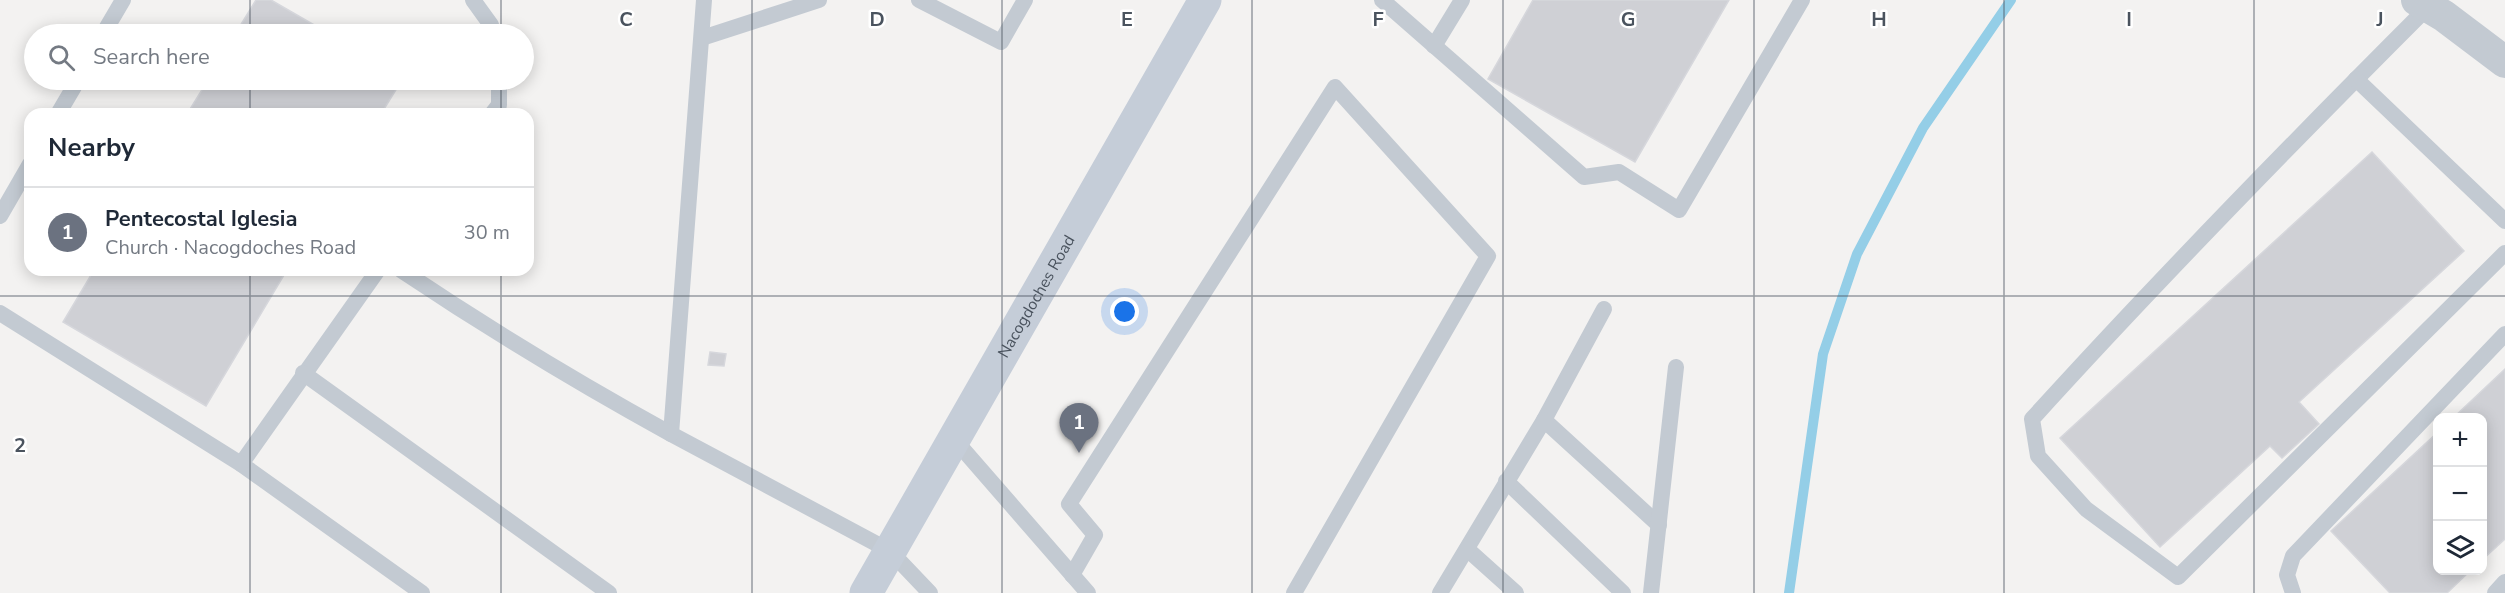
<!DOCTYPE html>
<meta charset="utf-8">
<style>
:root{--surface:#fff;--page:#f2f2f3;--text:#1f2937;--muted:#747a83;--line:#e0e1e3;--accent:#db2777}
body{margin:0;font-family:"Nunito Sans",sans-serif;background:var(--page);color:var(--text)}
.controls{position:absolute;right:18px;bottom:18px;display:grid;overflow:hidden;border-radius:12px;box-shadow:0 3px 15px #0003}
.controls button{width:54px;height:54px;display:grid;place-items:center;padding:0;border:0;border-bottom:2px solid var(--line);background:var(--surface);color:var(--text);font:30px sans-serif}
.you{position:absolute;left:1125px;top:312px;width:21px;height:21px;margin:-15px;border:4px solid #fff;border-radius:50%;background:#1a73e8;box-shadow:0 0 0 9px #1a73e833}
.badge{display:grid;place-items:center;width:39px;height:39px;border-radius:50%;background:var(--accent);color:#fff;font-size:20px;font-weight:700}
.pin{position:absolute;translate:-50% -50px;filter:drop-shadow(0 2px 3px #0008)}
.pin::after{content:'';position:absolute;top:32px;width:21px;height:18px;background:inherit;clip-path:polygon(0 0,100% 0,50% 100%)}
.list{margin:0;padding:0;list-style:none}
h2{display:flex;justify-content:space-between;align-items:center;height:78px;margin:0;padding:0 24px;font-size:26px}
h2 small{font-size:20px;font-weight:400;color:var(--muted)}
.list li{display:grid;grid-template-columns:39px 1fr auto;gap:18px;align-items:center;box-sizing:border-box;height:90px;padding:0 24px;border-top:2px solid var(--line)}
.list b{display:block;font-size:22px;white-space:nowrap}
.list p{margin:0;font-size:20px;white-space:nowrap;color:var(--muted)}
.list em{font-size:20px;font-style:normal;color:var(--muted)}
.icon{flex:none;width:33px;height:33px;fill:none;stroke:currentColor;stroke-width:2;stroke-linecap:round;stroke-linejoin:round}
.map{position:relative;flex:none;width:2505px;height:593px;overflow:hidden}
.search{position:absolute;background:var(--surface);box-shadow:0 3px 15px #0003;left:24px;top:24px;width:510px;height:66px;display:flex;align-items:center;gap:15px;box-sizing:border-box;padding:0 21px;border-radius:33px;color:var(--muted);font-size:22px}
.panel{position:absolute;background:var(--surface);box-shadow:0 3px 15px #0003;left:24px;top:108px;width:510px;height:168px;border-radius:18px}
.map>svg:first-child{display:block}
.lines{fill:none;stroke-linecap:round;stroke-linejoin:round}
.stream{stroke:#94cee7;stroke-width:10}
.building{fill:#cfd0d5;stroke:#d6d7dc;stroke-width:1.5}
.service{stroke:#c3cad2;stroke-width:16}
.minor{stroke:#c3cad2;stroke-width:32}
.secondary{stroke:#c5cdd8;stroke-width:33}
.grid{fill:none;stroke:#4a535e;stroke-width:1.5;stroke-opacity:0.55}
.labels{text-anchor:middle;stroke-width:5;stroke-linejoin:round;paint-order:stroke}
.street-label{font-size:16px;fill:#4a535e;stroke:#fff}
.grid-label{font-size:20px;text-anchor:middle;font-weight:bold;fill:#4a535e;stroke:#fff;stroke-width:5;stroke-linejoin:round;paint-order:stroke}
</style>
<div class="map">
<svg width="2505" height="593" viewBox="0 0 2505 593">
<rect width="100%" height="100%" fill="#f3f2f1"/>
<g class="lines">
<polyline class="stream" points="1789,593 1823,354 1857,254 1923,128 2011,0"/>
</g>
<g class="building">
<polygon points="256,0 271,0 330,34 235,34"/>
<polygon points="1533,0 1729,0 1635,162 1488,79"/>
<polygon points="208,80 402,80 381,114 187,114"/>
<polygon points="2372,152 2464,251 2299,402 2319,424 2282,458 2270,446 2160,547 2060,438"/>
<polygon points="94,270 287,270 206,406 63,322"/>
<polygon points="710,352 726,354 724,366 708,365"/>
<polygon points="2505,369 2505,539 2482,560 2482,418 2453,418"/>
<polygon points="2438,432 2438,570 2471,570 2447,593 2390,593 2331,531"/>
</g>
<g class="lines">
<g class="service">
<polyline points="473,0 491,25 493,34"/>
<polyline points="704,0 671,434 890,551 930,593"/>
<polyline points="919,0 1001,42 1025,0"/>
<polyline points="1382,0 1584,177 1619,172 1679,210 1802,0"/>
<path d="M2428,7C2293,142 2160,278 2032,419L2038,456L2086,509L2178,577L2505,253"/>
<polyline points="103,34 123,0"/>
<polyline points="702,38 819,0"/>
<polyline points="1434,46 1462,0"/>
<polyline points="2356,79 2505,221"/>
<polyline points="58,114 78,80"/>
<polyline points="492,114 499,105 499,80"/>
<polyline points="0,216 30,164"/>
<polyline points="378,270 241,464 422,593"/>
<path d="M401,270C489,329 578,383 671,434"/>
<polyline points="0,313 241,464"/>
<polyline points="303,373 609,593"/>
<polyline points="1544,420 1604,309"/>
<polyline points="954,439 1088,593"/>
<polyline points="1506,481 1623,593"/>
<polyline points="1467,549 1516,593"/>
<polyline points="1072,575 1095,535 1069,504 1335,87 1488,256 1294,593"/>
<polyline points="1440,593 1544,420 1659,525"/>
<polyline points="1651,593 1676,367"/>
<polyline points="2293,593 2287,575 2293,556 2505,334"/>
<polyline points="2495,593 2505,582"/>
</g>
<polyline class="minor" points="2417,0 2444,16 2505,62"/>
<path class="secondary" id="s1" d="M866,593L1205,0"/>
</g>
<path class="grid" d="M250,0V34M501,0V34M752,0V593M1002,0V593M1252,0V593M1503,0V593M1754,0V593M2004,0V593M2254,0V593M250,80V114M501,80V114M250,270V593M501,270V593M0,296H2505"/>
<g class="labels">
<g class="street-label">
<text dy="6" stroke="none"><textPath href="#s1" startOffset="342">Nacogdoches Road</textPath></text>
</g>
</g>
<g class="grid-label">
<text x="626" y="26">C</text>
<text x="877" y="26">D</text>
<text x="1127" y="26">E</text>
<text x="1378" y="26">F</text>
<text x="1628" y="26">G</text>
<text x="1879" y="26">H</text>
<text x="2129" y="26">I</text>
<text x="2380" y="26">J</text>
<text x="20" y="452">2</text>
</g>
</svg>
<div class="controls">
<button>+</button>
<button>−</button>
<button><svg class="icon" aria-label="layers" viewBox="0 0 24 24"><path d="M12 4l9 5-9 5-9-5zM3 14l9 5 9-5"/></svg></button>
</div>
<div class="you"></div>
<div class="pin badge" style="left:1079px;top:453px;background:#6b7280">1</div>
<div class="search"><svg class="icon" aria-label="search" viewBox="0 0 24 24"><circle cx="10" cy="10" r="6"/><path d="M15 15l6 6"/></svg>Search here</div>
<section class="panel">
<h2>Nearby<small></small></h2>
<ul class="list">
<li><span class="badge" style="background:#6b7280">1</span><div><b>Pentecostal Iglesia</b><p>Church · Nacogdoches Road</p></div><em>30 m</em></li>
</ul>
</section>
</div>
